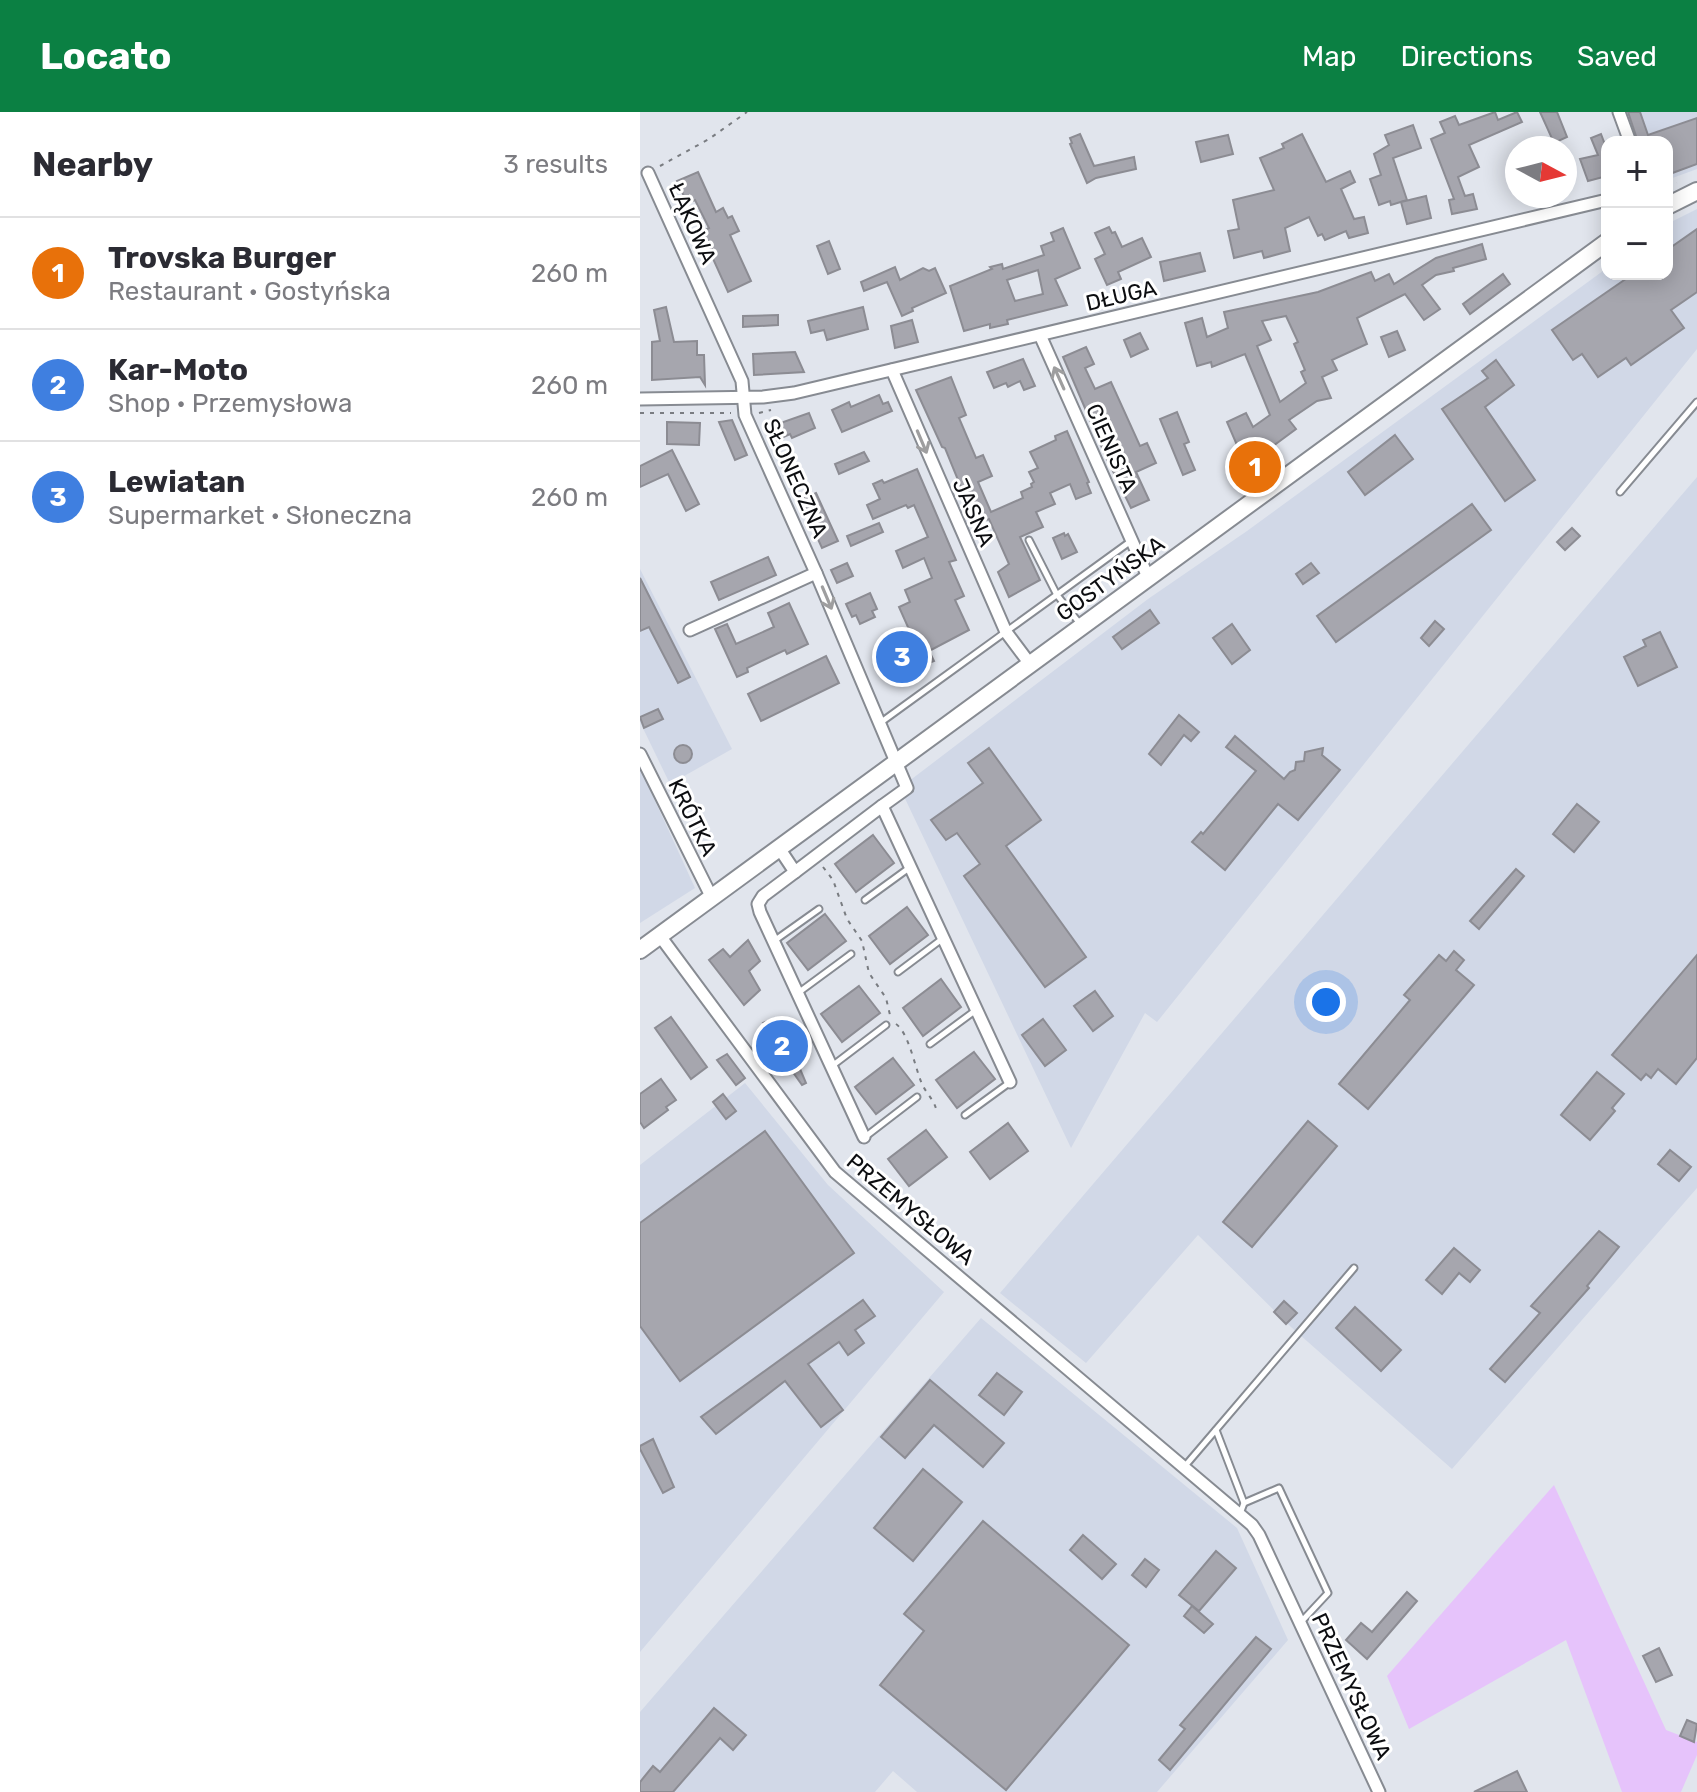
<!DOCTYPE html>
<meta charset="utf-8">
<style>
:root{--surface:#fff;--page:#f2f2f3;--text:#2b2b33;--muted:#7c7c81;--line:#e1e1e2;--accent:#0b8043}
body{margin:0;font-family:Rubik,sans-serif;background:var(--page);color:var(--text)}
.controls{position:absolute;right:24px;top:24px;display:grid;overflow:hidden;border-radius:16px;box-shadow:0 4px 20px #0003}
.controls button{width:72px;height:72px;display:grid;place-items:center;padding:0;border:0;border-bottom:2px solid var(--line);background:var(--surface);color:var(--text);font:40px sans-serif}
.compass{position:absolute;left:865px;top:24px;width:72px;height:72px;border-radius:50%;background:var(--surface);box-shadow:0 4px 20px #0003;rotate:97deg}
.you{position:absolute;left:686px;top:890px;width:28px;height:28px;margin:-20px;border:6px solid #fff;border-radius:50%;background:#1a73e8;box-shadow:0 0 0 12px #1a73e833}
.badge{display:grid;place-items:center;width:52px;height:52px;border-radius:50%;background:var(--accent);color:#fff;font-size:26px;font-weight:700}
.pin{position:absolute;translate:-50% -50%;border:4px solid #fff;box-shadow:0 2px 8px #0006}
.list{margin:0;padding:0;list-style:none}
h2{display:flex;justify-content:space-between;align-items:center;height:104px;margin:0;padding:0 32px;font-size:34px}
h2 small{font-size:26px;font-weight:400;color:var(--muted)}
.list li{display:grid;grid-template-columns:52px 1fr auto;gap:24px;align-items:center;box-sizing:border-box;height:112px;padding:0 32px;border-top:2px solid var(--line)}
.list b{display:block;font-size:30px;white-space:nowrap}
.list p{margin:0;font-size:26px;white-space:nowrap;color:var(--muted)}
.list em{font-size:26px;font-style:normal;color:var(--muted)}
.map{position:relative;flex:none;width:1057px;height:1680px;overflow:hidden}
header{display:flex;align-items:center;gap:48px;box-sizing:border-box;height:112px;padding:0 40px;background:var(--accent);color:#fff}
header strong{font-size:38px}
nav{display:flex;gap:44px;margin-inline-start:auto;font-size:28px}
main{display:flex}
aside{flex:1;background:var(--surface)}
.map>svg:first-child{display:block}
.built{fill:#d1d8e7}
.green{fill:#e6c3fb}
.building{fill:#a6a6ae;stroke:#8c8c93;stroke-width:2;fill-rule:evenodd}
.lines{fill:none;stroke-linecap:round;stroke-linejoin:round}
.lane-casing{stroke:#878b92;stroke-width:9}
.street-casing{stroke:#878b92;stroke-width:15}
.secondary-casing{stroke:#878b92;stroke-width:20}
.path{stroke:#797c81;stroke-width:2;stroke-dasharray:4 6;stroke-linecap:butt}
.lane{stroke:#fff;stroke-width:5}
.street{stroke:#fff;stroke-width:11}
.secondary{stroke:#fff;stroke-width:16}
.oneway{stroke:#9e9e9f}
.labels{text-anchor:middle;stroke-width:6;stroke-linejoin:round;paint-order:stroke}
.street-label{font-size:22px;fill:#0c0d10;stroke:#fff}
</style>
<header>
<strong>Locato</strong>
<nav><a>Map</a><a>Directions</a><a>Saved</a></nav>
</header>
<main>
<aside>
<h2>Nearby<small>3 results</small></h2>
<ul class="list">
<li><span class="badge" style="background:#e8710a">1</span><div><b>Trovska Burger</b><p>Restaurant · Gostyńska</p></div><em>260 m</em></li>
<li><span class="badge" style="background:#3f7fe0">2</span><div><b>Kar-Moto</b><p>Shop · Przemysłowa</p></div><em>260 m</em></li>
<li><span class="badge" style="background:#3f7fe0">3</span><div><b>Lewiatan</b><p>Supermarket · Słoneczna</p></div><em>260 m</em></li>
</ul>
</aside>
<div class="map">
<svg width="1057" height="1680" viewBox="0 0 1057 1680">
<rect width="100%" height="100%" fill="#e1e5ed"/>
<g class="built">
<polygon points="986,0 1057,0 1057,57 1027,68 1027,30 997,30"/>
<polygon points="1057,97 1057,237 517,910 505,901 431,1036 260,676 508,487 607,419 967,156 967,162 1027,162 1027,112"/>
<polygon points="1057,365 1057,1076 812,1357 651,1215 558,1123 446,1251 360,1181"/>
<polygon points="0,457 92,637 30,672 0,610"/>
<polygon points="0,656 55,776 0,811"/>
<polygon points="105,971 188,1073 304,1180 0,1540 0,1053"/>
<polygon points="341,1206 597,1416 648,1528 517,1680 277,1680 253,1659 235,1680 0,1680 0,1600"/>
</g>
<polygon class="green" points="914,1373 1026,1618 1057,1630 1057,1643 1041,1680 982,1680 926,1528 769,1617 747,1564"/>
<g class="building">
<polygon points="855,0 858,8 877,0 882,10 829,33 839,55 818,65 825,84 833,82 837,97 812,102 809,88 814,87 791,27 805,21 800,10 815,4 819,13"/>
<polygon points="900,0 917,0 927,25 914,31"/>
<polygon points="988,0 1000,0 1008,23 1057,6 1057,52 1027,63 1027,30 998,30"/>
<polygon points="773,13 781,36 753,46 767,88 751,93 750,89 739,93 730,67 741,63 734,42 749,33 745,23"/>
<polygon points="440,22 454,54 494,45 496,57 456,66 447,71 430,32 432,31 430,26"/>
<polygon points="662,22 686,70 710,59 715,70 701,77 714,107 724,105 728,121 709,126 706,119 685,128 682,122 678,124 669,105 645,116 650,139 624,146 622,139 594,146 588,119 599,117 593,88 634,78 620,46 644,36 642,32"/>
<polygon points="961,22 967,38 967,64 948,69 940,47 958,43 951,26"/>
<polygon points="588,23 593,42 561,50 556,30"/>
<polygon points="58,60 76,100 83,96 88,106 92,104 99,119 90,123 111,169 88,180 61,120 69,116 55,88 47,91 37,69"/>
<polygon points="786,84 791,106 767,112 761,90"/>
<polygon points="469,115 472,121 475,120 482,135 502,126 511,145 478,160 481,167 467,173 455,147 465,142 455,121"/>
<path d="M423,116L440,156L415,167L427,193L367,208L368,212L350,216V212L324,219L310,174L352,157L350,155L362,152L363,157L404,143L401,134L414,129L411,121ZM398,158L403,182L375,189L367,168Z"/>
<polygon points="1057,117 1057,180 1031,198 1044,216 991,253 986,246 958,265 942,242 933,248 912,218 993,162 1027,162 1027,138"/>
<polygon points="189,129 200,157 188,162 177,134"/>
<path d="M842,132L846,147L813,156L814,159L796,163L782,173L800,197L784,208L765,182L717,206L727,232L692,248L697,258L682,265L691,286L677,289L649,308L656,317L606,354L587,310L606,301L613,315L630,303L605,242L572,255L571,250L557,254L545,211L562,206L567,225L588,216L584,200L678,180L731,160L735,169L749,162L754,172L796,146ZM646,204L658,230L654,232L665,258L661,260L666,271L640,290L617,234L631,228L622,209Z"/>
<polygon points="560,141 565,159 524,169 520,150"/>
<polygon points="255,155 260,168 283,156 289,159 295,156 306,181 272,196 273,199 262,204 247,170 224,179 221,170"/>
<polygon points="863,162 870,172 830,202 823,192"/>
<polygon points="26,195 34,230 57,229 57,243 64,243 65,273 60,265 12,268 12,230 20,229 14,198"/>
<polygon points="223,195 228,217 187,228 184,218 171,221 168,209"/>
<polygon points="138,203 138,213 103,215 103,204"/>
<polygon points="272,208 278,230 255,236 251,214"/>
<polygon points="757,219 765,238 749,245 741,225"/>
<polygon points="500,221 508,237 491,245 484,228"/>
<polygon points="446,235 454,252 445,256 455,277 471,270 500,334 507,331 516,351 496,360 509,388 491,396 466,345 423,245"/>
<polygon points="155,240 164,260 114,263 113,242"/>
<polygon points="383,247 395,274 384,278 380,269 368,275 366,271 354,276 347,260"/>
<polygon points="856,248 874,273 845,295 895,368 865,389 802,297 848,266 842,259"/>
<polygon points="311,265 326,303 319,306 336,346 343,343 352,364 338,370 351,400 383,386 381,380 392,375 391,372 394,370 389,360 398,356 390,340 416,328 415,324 427,319 449,370 447,371 451,381 436,387 430,372 410,381 415,392 396,400 403,415 380,425 400,468 369,485 358,460 369,452 349,407 336,412 305,336 302,335 276,278"/>
<polygon points="239,283 243,292 248,290 252,299 202,320 192,298 209,290 211,295"/>
<polygon points="537,300 549,330 544,332 555,358 543,363 520,307"/>
<polygon points="169,301 175,316 152,326 150,322 135,329 129,315"/>
<polygon points="92,308 107,343 95,348 79,310"/>
<polygon points="27,310 60,311 59,333 27,332"/>
<polygon points="755,323 773,347 725,383 708,360"/>
<polygon points="32,338 59,392 46,399 28,362 0,375 0,354"/>
<polygon points="224,340 229,349 199,362 195,352"/>
<polygon points="277,357 316,448 309,450 324,484 315,488 329,518 289,539 294,549 258,564 250,546 246,548 241,537 272,524 259,495 270,490 265,478 292,466 284,446 263,456 256,439 288,425 274,393 268,396 266,393 233,407 227,393 240,387 233,372 242,368 244,371"/>
<polygon points="176,381 198,429 182,436 160,388"/>
<polygon points="832,392 851,418 696,530 677,504"/>
<polygon points="239,411 243,420 211,434 207,424"/>
<polygon points="932,416 940,424 925,438 917,430"/>
<polygon points="424,421 425,424 428,422 437,440 422,447 413,426"/>
<polygon points="128,445 136,463 79,488 71,470"/>
<polygon points="207,451 213,464 197,471 191,458"/>
<polygon points="671,451 679,461 663,472 656,462"/>
<polygon points="0,466 50,565 38,571 9,515 0,519"/>
<polygon points="230,481 237,497 232,499 235,505 220,512 216,503 212,505 206,492"/>
<polygon points="149,491 168,532 147,542 145,538 107,556 108,560 97,565 75,517 87,512 96,532 134,515 128,501"/>
<polygon points="510,498 519,511 482,537 473,525"/>
<polygon points="795,509 804,517 789,534 781,526"/>
<polygon points="592,512 610,538 592,552 573,526"/>
<polygon points="1020,520 1037,555 998,574 984,545 1006,534 1003,528"/>
<polygon points="186,544 199,571 121,609 108,582"/>
<polygon points="18,597 23,607 4,616 0,605"/>
<polygon points="539,603 559,620 551,629 544,623 521,653 509,642"/>
<polygon points="595,624 644,667 650,660 655,658 656,650 664,649 665,640 683,636 682,643 700,658 658,708 638,692 585,758 552,730 561,720 563,722 616,659 586,635"/>
<circle cx="43" cy="642" r="9"/>
<polygon points="349,636 401,708 366,734 446,845 405,875 324,764 340,752 317,721 306,728 291,708 343,671 328,651"/>
<polygon points="937,692 959,710 934,740 913,722"/>
<polygon points="233,723 254,751 216,780 195,752"/>
<polygon points="876,757 884,764 839,817 830,809"/>
<polygon points="267,795 288,823 250,852 229,824"/>
<polygon points="185,802 206,829 168,858 147,831"/>
<polygon points="108,828 120,849 109,859 120,878 104,893 69,848 83,837 90,845"/>
<polygon points="814,839 824,848 816,858 834,873 728,997 699,972 770,888 764,883 799,843 806,849"/>
<polygon points="1057,843 1057,946 1036,972 1018,957 1011,966 1006,962 1001,968 972,943"/>
<polygon points="301,867 321,895 283,924 263,896"/>
<polygon points="219,874 240,901 202,930 181,902"/>
<polygon points="455,879 473,904 453,919 434,894"/>
<polygon points="31,905 67,955 51,967 15,916"/>
<polygon points="136,906 142,920 144,919 166,971 162,973 128,925 123,911"/>
<polygon points="403,907 426,938 405,954 382,923"/>
<polygon points="334,940 355,967 317,996 296,968"/>
<polygon points="87,942 105,966 96,973 77,948"/>
<polygon points="253,946 274,973 236,1002 215,975"/>
<polygon points="957,960 984,982 972,996 975,999 950,1028 921,1003"/>
<polygon points="21,967 36,988 26,995 28,998 4,1016 0,1010 0,982"/>
<polygon points="83,982 96,999 86,1007 73,990"/>
<polygon points="668,1009 697,1034 612,1135 583,1110"/>
<polygon points="368,1011 388,1039 350,1067 330,1040"/>
<polygon points="286,1018 307,1045 269,1074 248,1047"/>
<polygon points="125,1019 214,1141 40,1269 0,1214 0,1111"/>
<polygon points="1030,1038 1051,1055 1039,1069 1018,1052"/>
<polygon points="959,1119 979,1135 947,1174 949,1176 865,1270 850,1257 900,1201 891,1194"/>
<polygon points="814,1136 840,1158 830,1170 819,1161 802,1182 786,1168"/>
<polygon points="223,1188 235,1204 215,1218 224,1231 208,1243 199,1230 168,1252 203,1298 181,1315 145,1269 76,1322 61,1305"/>
<polygon points="644,1189 657,1201 646,1212 634,1200"/>
<polygon points="715,1195 761,1238 741,1259 696,1216"/>
<polygon points="357,1261 382,1280 364,1303 339,1283"/>
<polygon points="290,1268 364,1331 343,1355 294,1313 265,1346 241,1325"/>
<polygon points="13,1327 34,1375 23,1381 0,1337 0,1334"/>
<polygon points="283,1357 322,1390 273,1449 234,1416"/>
<polygon points="343,1409 489,1533 366,1678 240,1573 284,1519 264,1502"/>
<polygon points="443,1423 476,1452 462,1467 430,1438"/>
<polygon points="576,1439 596,1456 559,1499 539,1483"/>
<polygon points="505,1447 519,1458 506,1475 492,1463"/>
<polygon points="767,1480 777,1489 727,1547 706,1528 721,1511 732,1520"/>
<polygon points="552,1494 573,1512 564,1521 544,1504"/>
<polygon points="616,1525 631,1537 530,1658 519,1648 545,1617 540,1613"/>
<polygon points="1019,1536 1032,1563 1016,1570 1003,1544"/>
<polygon points="74,1596 106,1623 93,1638 80,1626 33,1680 0,1680 0,1670 13,1654 20,1660"/>
<polygon points="1047,1608 1057,1612 1054,1630 1040,1624"/>
<polygon points="877,1659 887,1680 834,1680"/>
</g>
<g class="lines">
<g class="lane-casing">
<g id="lane">
<polyline points="980,380 1057,290"/>
<polyline points="389,428 417,483 441,513"/>
<polyline points="240,611 491,429"/>
<polyline points="225,788 269,756"/>
<polyline points="134,829 179,797"/>
<polyline points="258,860 302,827"/>
<polyline points="158,881 211,842"/>
<polyline points="290,932 336,898"/>
<polyline points="192,954 246,913"/>
<polyline points="325,1003 369,971"/>
<polyline points="225,1025 277,985"/>
<polyline points="576,1318 604,1391 600,1402"/>
<polyline points="545,1354 714,1156"/>
<polyline points="604,1391 639,1376 688,1481 661,1510"/>
</g>
</g>
<g class="street-casing">
<g id="street">
<polyline points="979,0 990,30"/>
<polyline points="8,61 102,269 105,303 176,461 267,676 242,694 370,970"/>
<polyline points="400,223 508,465"/>
<polyline points="252,258 366,520 390,552"/>
<polyline points="0,287 123,285 154,281 967,88"/>
<polyline points="50,518 176,461"/>
<polyline points="0,642 72,786"/>
<polyline points="139,736 155,760 123,784 118,792 120,800 224,1025"/>
<polyline points="155,760 242,694"/>
<polyline points="20,824 195,1060 612,1413 619,1423 739,1680"/>
</g>
</g>
<g class="secondary-casing">
<g id="secondary">
<polyline points="1027,94 1057,79"/>
<polyline points="0,838 967,130"/>
</g>
</g>
<g class="path">
<polyline points="20,54 69,27 107,0"/>
<polyline points="1027,72 1037,71"/>
<polyline points="0,301 91,301"/>
<polyline points="119,301 131,298"/>
<polyline points="183,755 193,768 207,807 222,829 229,861 246,886 250,903"/>
<path d="M256,912C269,921 275,956 282,972C287,983 295,988 297,1001"/>
</g>
<use href="#lane" class="lane"/>
<use href="#street" class="street"/>
<use href="#secondary" class="secondary"/>
</g>
<defs><path id="oneway-shaft" d="M-6 0H5M1.5-3L5.5 0L1.5 3" fill="none" stroke-width="1.6" stroke-linecap="round" stroke-linejoin="round" transform="scale(2)"/></defs>
<g class="oneway">
<use href="#oneway-shaft" transform="translate(419 266) rotate(-114)"/>
<use href="#oneway-shaft" transform="translate(282 330) rotate(67)"/>
<use href="#oneway-shaft" transform="translate(187 486) rotate(67)"/>
</g>
<g class="labels">
<g class="street-label">
<text transform="translate(53 111) rotate(66)" y="8">ŁĄKOWA</text>
<text transform="translate(481 183) rotate(-13)" y="8">DŁUGA</text>
<text transform="translate(472 336) rotate(66)" y="8">CIENISTA</text>
<text transform="translate(156 366) rotate(66)" y="8">SŁONECZNA</text>
<text transform="translate(334 400) rotate(66)" y="8">JASNA</text>
<text transform="translate(470 466) rotate(-36)" y="8">GOSTYŃSKA</text>
<text transform="translate(53 705) rotate(64)" y="8">KRÓTKA</text>
<text transform="translate(271 1097) rotate(40)" y="8">PRZEMYSŁOWA</text>
<text transform="translate(712 1574) rotate(65)" y="8">PRZEMYSŁOWA</text>
</g>
</g>
</svg>
<div class="controls">
<button>+</button>
<button>−</button>
</div>
<svg class="compass" viewBox="-18 -18 36 36"><path d="M0-13l5 13h-10z" fill="#e53935"/><path d="M0 13l5-13h-10z" fill="#7c7c81"/></svg>
<div class="you"></div>
<div class="pin badge" style="left:615px;top:355px;background:#e8710a">1</div>
<div class="pin badge" style="left:142px;top:934px;background:#3f7fe0">2</div>
<div class="pin badge" style="left:262px;top:545px;background:#3f7fe0">3</div>
</div>
</main>
